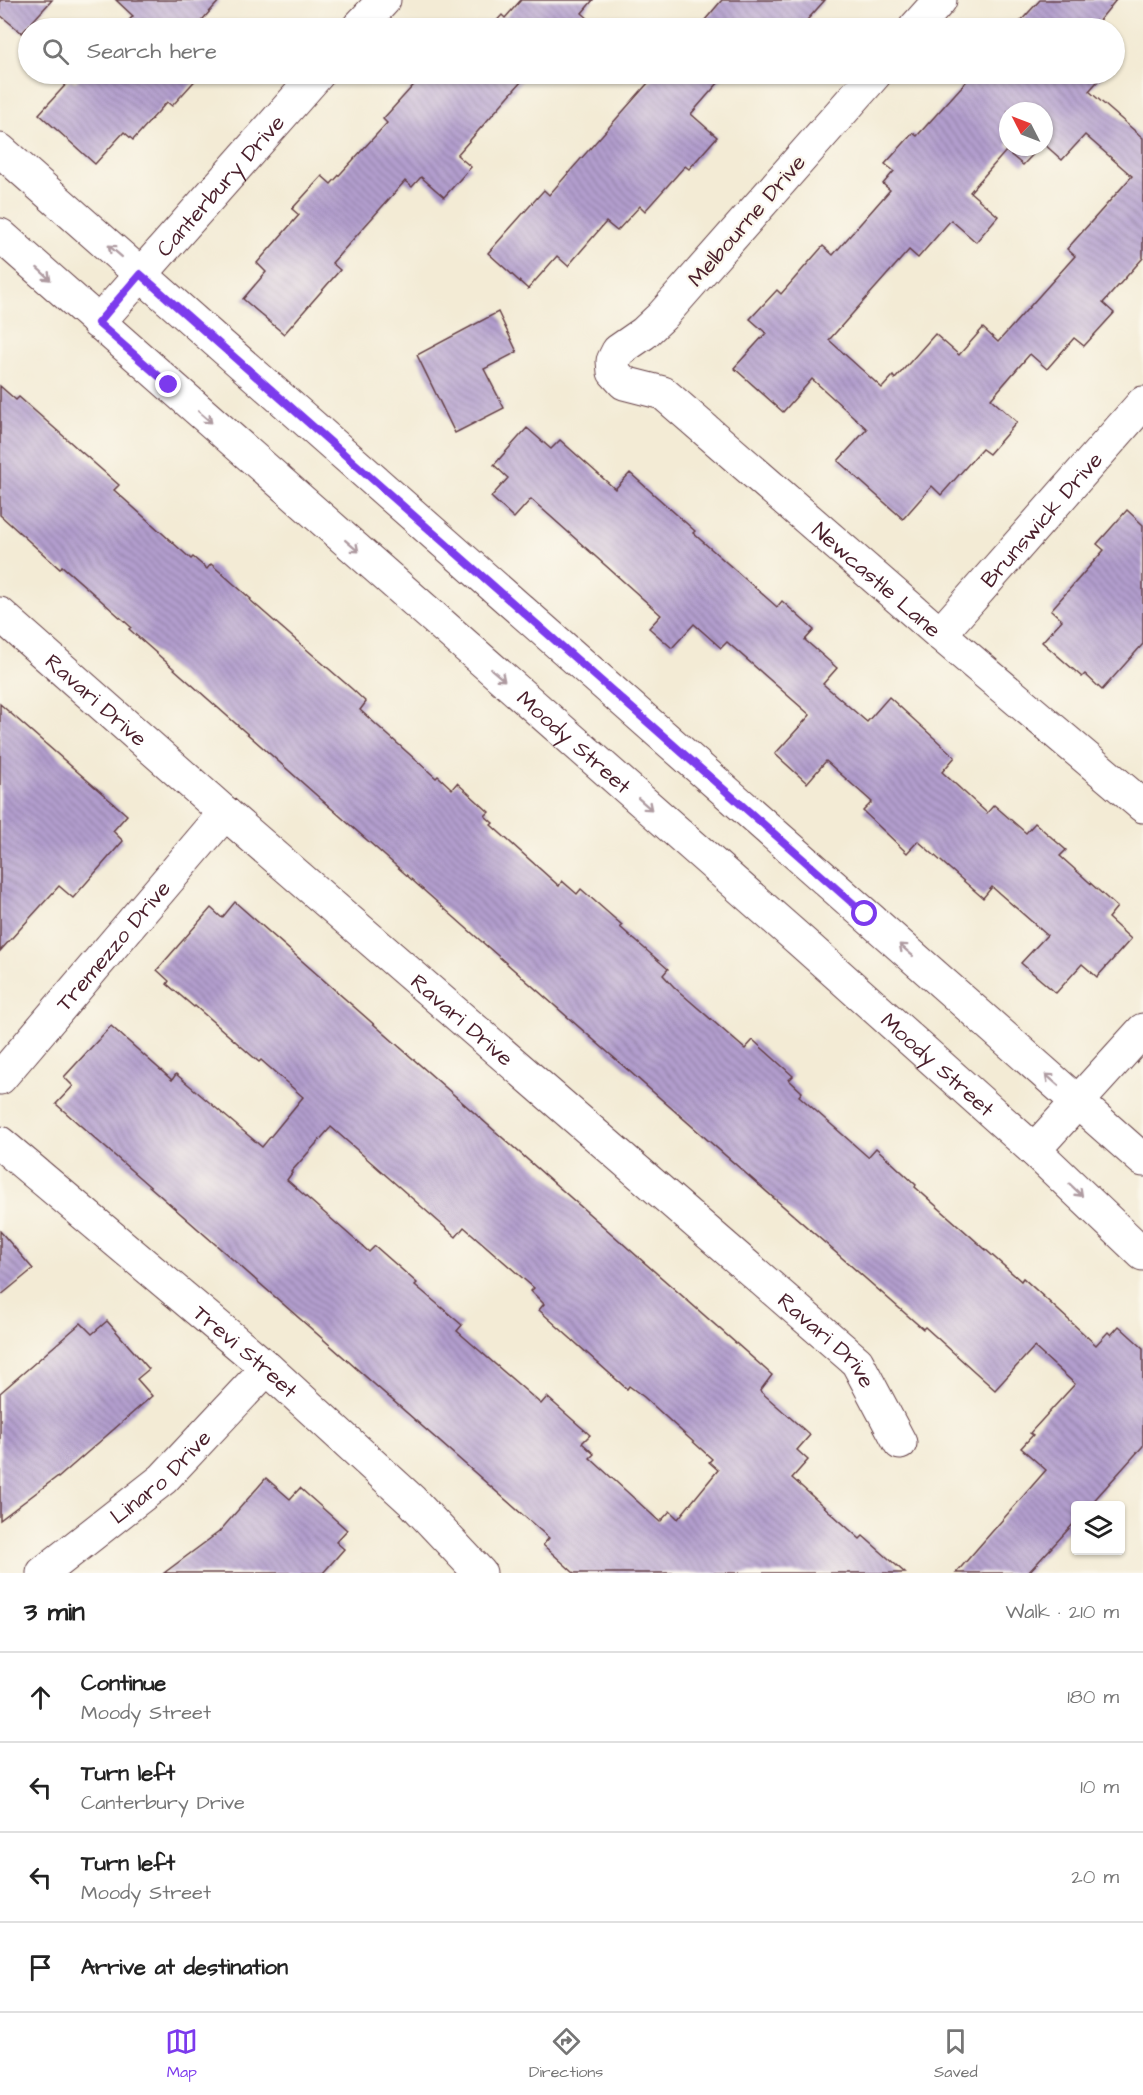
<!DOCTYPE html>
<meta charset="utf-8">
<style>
:root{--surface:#fff;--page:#f2f2f2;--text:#222;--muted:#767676;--line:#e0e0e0;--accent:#7c3aed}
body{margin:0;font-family:"Architects Daughter",sans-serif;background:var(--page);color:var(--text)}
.controls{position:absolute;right:18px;bottom:18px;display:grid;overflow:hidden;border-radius:6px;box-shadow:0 2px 4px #0004}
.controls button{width:54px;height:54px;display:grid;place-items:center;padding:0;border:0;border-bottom:2px solid var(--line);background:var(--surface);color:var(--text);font:30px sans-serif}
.compass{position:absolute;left:999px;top:102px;width:54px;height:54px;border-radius:50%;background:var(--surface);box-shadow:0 2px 4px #0004;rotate:312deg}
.stop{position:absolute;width:18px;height:18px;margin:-14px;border:4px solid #7c3aed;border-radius:50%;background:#fff}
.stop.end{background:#7c3aed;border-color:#fff;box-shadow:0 2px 6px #0008}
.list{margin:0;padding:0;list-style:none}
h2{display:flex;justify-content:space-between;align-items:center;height:78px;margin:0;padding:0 24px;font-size:26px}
h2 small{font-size:20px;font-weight:400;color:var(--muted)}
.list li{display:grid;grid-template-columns:39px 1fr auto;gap:18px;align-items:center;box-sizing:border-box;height:90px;padding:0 24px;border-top:2px solid var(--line)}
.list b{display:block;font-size:22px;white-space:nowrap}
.list p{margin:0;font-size:20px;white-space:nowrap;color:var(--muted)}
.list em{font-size:20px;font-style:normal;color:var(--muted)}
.icon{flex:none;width:33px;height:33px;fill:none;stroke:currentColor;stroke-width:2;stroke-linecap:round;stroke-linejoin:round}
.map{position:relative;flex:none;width:1143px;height:1573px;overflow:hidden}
.search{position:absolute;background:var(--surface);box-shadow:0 2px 4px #0004;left:18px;right:18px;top:18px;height:66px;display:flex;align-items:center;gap:15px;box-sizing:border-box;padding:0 21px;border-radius:33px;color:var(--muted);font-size:22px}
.sheet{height:438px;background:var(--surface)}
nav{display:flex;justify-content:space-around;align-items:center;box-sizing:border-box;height:84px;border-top:2px solid var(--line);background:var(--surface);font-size:16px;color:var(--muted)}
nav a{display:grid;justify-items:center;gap:3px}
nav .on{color:var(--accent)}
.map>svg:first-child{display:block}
.building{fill:url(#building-back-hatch);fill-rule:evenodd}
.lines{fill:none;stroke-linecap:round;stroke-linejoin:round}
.street-casing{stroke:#633e44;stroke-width:35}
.secondary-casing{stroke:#633e44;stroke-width:35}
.street{stroke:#fff;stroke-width:33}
.secondary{stroke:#fff;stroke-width:33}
.oneway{stroke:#ae9aa0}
.route{stroke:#7c3aed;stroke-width:8}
.labels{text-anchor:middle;stroke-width:4.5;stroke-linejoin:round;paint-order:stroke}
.street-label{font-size:22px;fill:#4a1f2b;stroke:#fbf7ec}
</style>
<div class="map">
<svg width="1143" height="1573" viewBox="0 0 1143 1573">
<defs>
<pattern id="building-back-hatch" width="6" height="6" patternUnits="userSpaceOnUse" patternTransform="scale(1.5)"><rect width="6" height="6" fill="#b29ece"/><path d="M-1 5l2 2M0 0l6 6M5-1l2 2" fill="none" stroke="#9380a7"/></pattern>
</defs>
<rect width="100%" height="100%" fill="#fbf7ec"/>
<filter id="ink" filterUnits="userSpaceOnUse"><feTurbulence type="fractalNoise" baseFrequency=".0167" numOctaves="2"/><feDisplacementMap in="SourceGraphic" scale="12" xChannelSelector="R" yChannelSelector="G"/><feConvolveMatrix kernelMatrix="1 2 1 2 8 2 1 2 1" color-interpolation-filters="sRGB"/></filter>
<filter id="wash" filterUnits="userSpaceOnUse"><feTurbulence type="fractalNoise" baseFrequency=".008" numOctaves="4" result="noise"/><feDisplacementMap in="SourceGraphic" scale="24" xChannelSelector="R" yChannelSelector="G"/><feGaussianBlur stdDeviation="1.35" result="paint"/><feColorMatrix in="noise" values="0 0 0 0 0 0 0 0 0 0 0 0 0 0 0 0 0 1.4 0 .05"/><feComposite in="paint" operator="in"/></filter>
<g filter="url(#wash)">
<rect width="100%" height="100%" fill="#f3ebd5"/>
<g id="blocks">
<g class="building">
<polygon points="0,0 52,0 22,33 0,15"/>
<polygon points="116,0 220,0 195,28 122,28 133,16"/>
<polygon points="521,0 593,0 582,13 599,28 490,28 502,15 505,18"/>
<polygon points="722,0 825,0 800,28 715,28 705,20"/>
<polygon points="1040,0 1116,0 1093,28 1023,28 1018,24"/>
<polygon points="83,74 199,74 200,75 172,106 167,102 133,140 124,132 95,164 39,114 71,79 75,82"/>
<polygon points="429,74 528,74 457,155 471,167 444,197 421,177 412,187 405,181 332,263 340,270 284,334 243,299 266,272 257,263 299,215 292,209 322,176 331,184 387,123 383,119 420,78 423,81"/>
<polygon points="656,74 726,74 691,114 717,137 689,169 685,166 645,211 640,206 617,231 606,222 568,266 557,256 528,289 488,253 544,190 549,195"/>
<path d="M973,74H1104L1089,91L1143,138V258L1103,303L1114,313L1084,346L1074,338L1047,369L1030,354L991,399L1017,422L989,454L982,449L941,495L932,486L903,519L838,461L867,429L812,379L783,412L734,368L766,333L750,319L777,290L781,294L823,246L833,255L890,190L883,184L894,171L885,164L913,133L917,136ZM1008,111H1044V144L1062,160L1085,135L1132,176L1067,249L1075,256L998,342L983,328L959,355L935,334L895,379L893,376L882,388L829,340L909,250L918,258L951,220L976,242L998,216L970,192L1006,151L1023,165L1040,147H1008Z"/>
<polygon points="498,312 517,352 484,369 504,408 455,433 417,355"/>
<polygon points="0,386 16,400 19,397 119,485 114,490 191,559 193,557 207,569 211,564 251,599 250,600 352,689 366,702 360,710 436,778 438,776 452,789 457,783 489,812 485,816 493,823 491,825 559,886 562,881 577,894 581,889 622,925 620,927 668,969 663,975 675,988 745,1049 753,1040 793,1076 789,1080 802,1092 799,1096 868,1157 876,1148 916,1185 915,1187 1021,1281 1023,1278 1096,1345 1108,1332 1111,1335 1119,1326 1143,1348 1143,1446 1089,1506 1076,1506 1076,1521 1028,1573 956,1573 1046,1470 1021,1448 1033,1435 1030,1433 1075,1384 1034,1347 995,1390 925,1327 923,1329 473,934 129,629 131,627 62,566 60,569 0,515"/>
<polygon points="527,428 551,449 560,440 615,489 630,473 695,531 693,533 777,607 782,601 814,630 805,640 837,668 823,684 867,722 889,697 955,757 942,772 987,813 994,805 1026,833 1035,823 1066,850 1060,856 1117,907 1108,918 1131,939 1097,977 1082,964 1056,993 1021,963 1047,935 992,887 983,898 918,841 907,853 863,811 872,802 826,761 807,783 775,754 810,715 727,642 721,648 694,624 672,648 649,628 661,615 531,499 514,518 491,497 508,478 494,465"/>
<polygon points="1127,510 1143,525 1143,644 1102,690 1085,674 1082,677 1042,642 1062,620 1051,610 1104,550 1097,544"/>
<polygon points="0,704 127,815 113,831 123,841 73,898 59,886 0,951"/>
<path d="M235,902L772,1375L760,1391L810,1435L797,1450L808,1460L792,1478L860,1539L863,1536L905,1573H574L543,1545L549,1538L56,1104L73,1086L64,1077L111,1026L172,1080L176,1074L262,1147L303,1097L261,1060L259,1062L195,1006L194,1007L167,984L169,981L157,970L211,908L222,918ZM331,1127L456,1237L464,1227L534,1288L531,1291L544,1304L539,1310L627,1389L629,1386L644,1397L712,1459L709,1462L718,1470L678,1519L670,1511L660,1522L590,1458L594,1454L582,1443L590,1435L547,1397L541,1404L457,1331L462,1325L415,1285L417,1283L375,1246L369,1252L287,1180L292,1173L291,1172Z"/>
<polygon points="0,1231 33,1269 0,1296"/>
<polygon points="107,1321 149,1369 137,1379 152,1396 58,1478 57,1477 0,1520 0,1393 81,1323 92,1334"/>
<polygon points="266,1478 290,1499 300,1488 347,1530 336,1542 344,1549 323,1573 164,1573 219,1532"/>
</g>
</g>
</g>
<g filter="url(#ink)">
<use href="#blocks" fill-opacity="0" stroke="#633e44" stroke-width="1.5"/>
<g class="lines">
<g class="street-casing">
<g id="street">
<polyline points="358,28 384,0"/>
<polyline points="915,28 940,0"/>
<path id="s1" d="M875,74L662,316L644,333L618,351L613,361L614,372L624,383L663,393L940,634L1143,806"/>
<path id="s2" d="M98,323L318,74"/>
<path id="s3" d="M0,614L225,813L857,1362L900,1443"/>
<path id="s4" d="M940,634L1143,403"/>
<path id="s5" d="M0,1078L225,813"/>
<path id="s6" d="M0,1143L267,1368L412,1501L480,1573"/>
<polyline points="1034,1150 1143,1030"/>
<path id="s7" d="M43,1573L163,1479L267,1368"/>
</g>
</g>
<g class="secondary-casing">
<g id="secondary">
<polyline points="0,150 1143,1160"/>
<path id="s8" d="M0,235L804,944L1034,1150L1143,1254"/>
</g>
</g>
<use href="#street" class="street"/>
<use href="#secondary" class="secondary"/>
</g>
<defs><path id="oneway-shaft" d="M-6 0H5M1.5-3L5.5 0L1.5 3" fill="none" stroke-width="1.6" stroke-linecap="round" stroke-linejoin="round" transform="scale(1.5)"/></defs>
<g class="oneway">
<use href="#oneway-shaft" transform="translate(115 251) rotate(-139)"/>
<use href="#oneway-shaft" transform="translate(44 274) rotate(42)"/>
<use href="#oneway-shaft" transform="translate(205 417) rotate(41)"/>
<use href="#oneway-shaft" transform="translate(352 546) rotate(41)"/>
<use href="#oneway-shaft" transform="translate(498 675) rotate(41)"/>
<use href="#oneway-shaft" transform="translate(645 804) rotate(41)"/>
<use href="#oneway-shaft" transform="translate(906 950) rotate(-139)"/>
<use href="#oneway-shaft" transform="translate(1052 1080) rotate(-139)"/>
<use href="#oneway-shaft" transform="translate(1076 1190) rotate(44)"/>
</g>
</g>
<g class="lines" filter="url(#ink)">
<polyline class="route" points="169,385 98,323 140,274 865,914"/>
</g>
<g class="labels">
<g class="street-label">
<text dy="8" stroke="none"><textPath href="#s2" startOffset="184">Canterbury Drive</textPath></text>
<text transform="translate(746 220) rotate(-49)" y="8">Melbourne Drive</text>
<text dy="8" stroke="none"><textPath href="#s4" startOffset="153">Brunswick Drive</textPath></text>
<text dy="8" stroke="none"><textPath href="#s1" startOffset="740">Newcastle Lane</textPath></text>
<text dy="8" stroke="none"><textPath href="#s3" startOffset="129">Ravari Drive</textPath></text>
<text dy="8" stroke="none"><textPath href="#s8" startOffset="766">Moody Street</textPath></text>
<text dy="8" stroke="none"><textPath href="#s5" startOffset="174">Tremezzo Drive</textPath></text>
<text dy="8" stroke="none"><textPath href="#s3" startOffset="615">Ravari Drive</textPath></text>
<text dy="8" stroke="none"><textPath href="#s8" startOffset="1252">Moody Street</textPath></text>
<text dy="8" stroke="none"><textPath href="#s3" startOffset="1101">Ravari Drive</textPath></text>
<text dy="8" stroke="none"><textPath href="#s6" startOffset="322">Trevi Street</textPath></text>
<text dy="8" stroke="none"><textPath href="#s7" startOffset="152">Linaro Drive</textPath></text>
</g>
</g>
</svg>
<div class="controls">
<button><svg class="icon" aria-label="layers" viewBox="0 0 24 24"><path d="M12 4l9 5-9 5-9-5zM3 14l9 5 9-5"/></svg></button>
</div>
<svg class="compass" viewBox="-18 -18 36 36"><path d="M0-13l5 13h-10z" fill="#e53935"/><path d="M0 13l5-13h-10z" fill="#767676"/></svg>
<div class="stop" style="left:865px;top:914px"></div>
<div class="stop end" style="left:169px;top:385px"></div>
<div class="search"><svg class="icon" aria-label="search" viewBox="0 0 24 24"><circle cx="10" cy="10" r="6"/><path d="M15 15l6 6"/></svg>Search here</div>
</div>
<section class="sheet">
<h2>3 min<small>Walk · 210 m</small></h2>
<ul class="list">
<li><svg class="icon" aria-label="ahead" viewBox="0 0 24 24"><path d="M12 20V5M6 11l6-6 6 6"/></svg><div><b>Continue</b><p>Moody Street</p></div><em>180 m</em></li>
<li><svg class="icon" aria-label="left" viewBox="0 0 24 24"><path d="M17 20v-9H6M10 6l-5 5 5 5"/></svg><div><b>Turn left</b><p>Canterbury Drive</p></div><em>10 m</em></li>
<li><svg class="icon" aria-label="left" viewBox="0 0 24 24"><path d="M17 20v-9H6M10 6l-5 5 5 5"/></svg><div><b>Turn left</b><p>Moody Street</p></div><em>20 m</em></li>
<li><svg class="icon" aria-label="arrive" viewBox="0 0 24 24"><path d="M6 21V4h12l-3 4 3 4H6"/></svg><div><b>Arrive at destination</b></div></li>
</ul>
</section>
<nav>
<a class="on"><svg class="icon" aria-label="map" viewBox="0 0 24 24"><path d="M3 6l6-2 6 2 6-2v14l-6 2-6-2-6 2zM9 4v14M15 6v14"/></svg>Map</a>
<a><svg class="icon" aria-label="directions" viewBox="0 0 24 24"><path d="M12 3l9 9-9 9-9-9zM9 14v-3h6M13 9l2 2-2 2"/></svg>Directions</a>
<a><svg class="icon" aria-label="saved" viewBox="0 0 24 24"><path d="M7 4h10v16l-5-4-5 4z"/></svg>Saved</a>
</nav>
